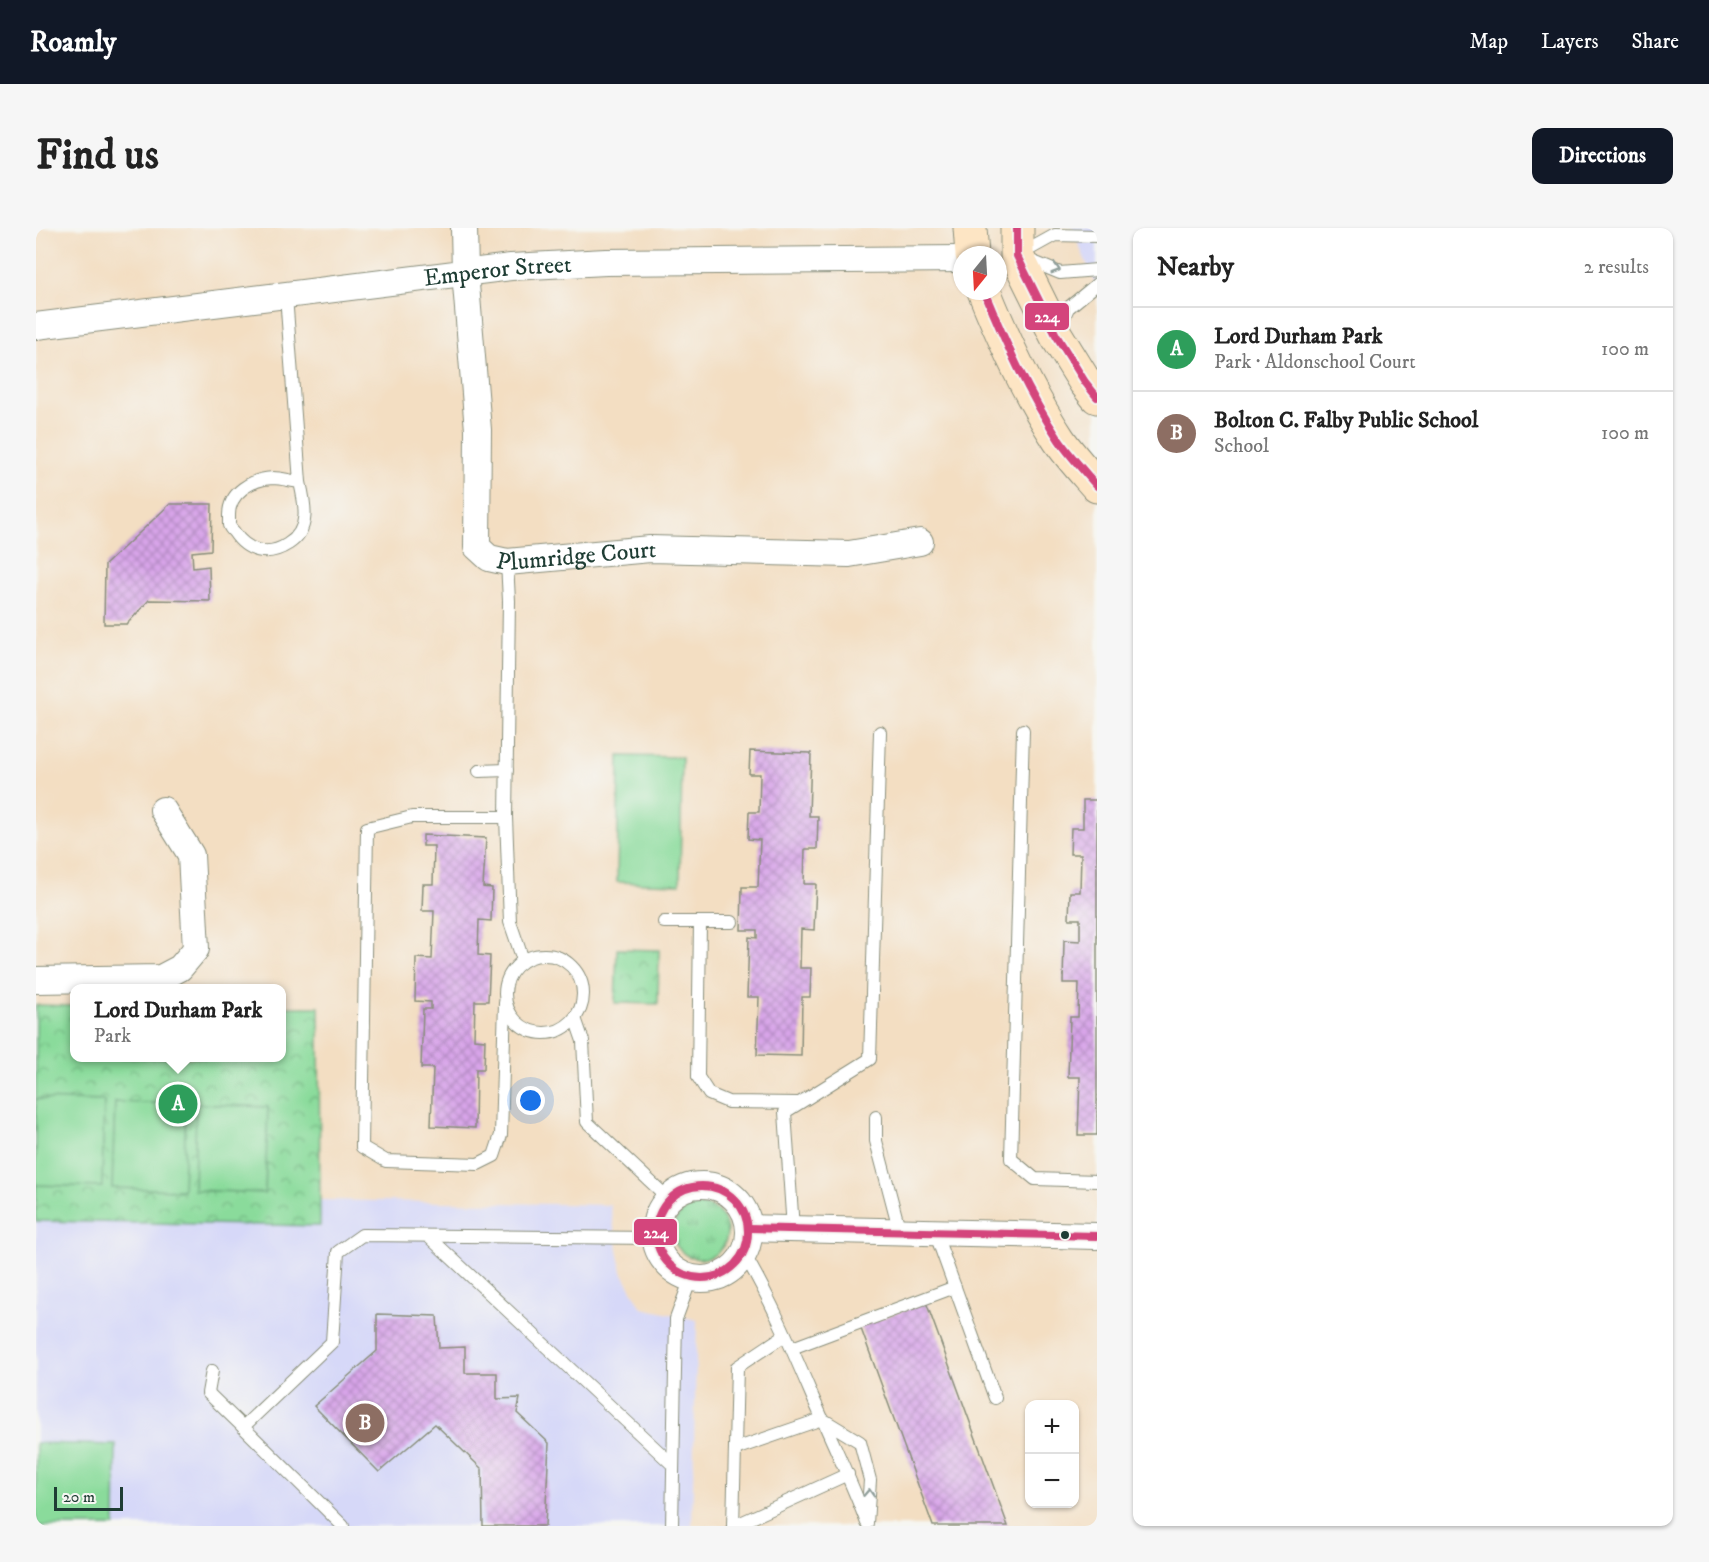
<!DOCTYPE html>
<meta charset="utf-8">
<style>
:root{--surface:#fff;--page:#f6f6f6;--text:#222;--muted:#767676;--line:#e0e0e0;--accent:#111827}
body{margin:0;font-family:"IM FELL DW Pica",serif;background:var(--page);color:var(--text)}
.controls{position:absolute;right:18px;bottom:18px;display:grid;overflow:hidden;border-radius:12px;box-shadow:0 2px 4px #0004}
.controls button{width:54px;height:54px;display:grid;place-items:center;padding:0;border:0;border-bottom:2px solid var(--line);background:var(--surface);color:var(--text);font:30px sans-serif}
.compass{position:absolute;left:917px;top:18px;width:54px;height:54px;border-radius:50%;background:var(--surface);box-shadow:0 2px 4px #0004;rotate:198deg}
.scale{position:absolute;left:18px;bottom:15px;width:69px;box-sizing:border-box;padding-left:6px;border:3px solid #1f3d34;border-top:0;font-size:16px;line-height:21px;white-space:nowrap;color:#1f3d34;-webkit-text-stroke:4px #f6f6f2;paint-order:stroke}
.you{position:absolute;left:495px;top:873px;width:21px;height:21px;margin:-15px;border:4px solid #fff;border-radius:50%;background:#1a73e8;box-shadow:0 0 0 9px #1a73e833}
.badge{display:grid;place-items:center;width:39px;height:39px;border-radius:50%;background:var(--accent);color:#fff;font-size:20px;font-weight:700}
.pin{position:absolute;translate:-50% -50%;border:3px solid #fff;box-shadow:0 2px 6px #0006}
.popup{position:absolute;left:34px;top:756px;width:216px;height:78px;box-sizing:border-box;display:grid;place-content:center;border-radius:12px;background:var(--surface);filter:drop-shadow(0 2px 4px #0005);font-size:20px;white-space:nowrap;color:var(--muted)}
.popup b{font-size:22px;color:var(--text)}
.popup::after{content:'';position:absolute;left:50%;top:100%;margin-left:-12px;border:12px solid transparent;border-top-color:var(--surface)}
.list{margin:0;padding:0;list-style:none}
h2{display:flex;justify-content:space-between;align-items:center;height:78px;margin:0;padding:0 24px;font-size:26px}
h2 small{font-size:20px;font-weight:400;color:var(--muted)}
.list li{display:grid;grid-template-columns:39px 1fr auto;gap:18px;align-items:center;box-sizing:border-box;height:84px;padding:0 24px;border-top:2px solid var(--line)}
.list b{display:block;font-size:22px;white-space:nowrap}
.list p{margin:0;font-size:20px;white-space:nowrap;color:var(--muted)}
.list em{font-size:20px;font-style:normal;color:var(--muted)}
.map{position:relative;flex:none;width:1061px;height:1298px;overflow:hidden;border-radius:12px}
header{display:flex;align-items:center;gap:36px;box-sizing:border-box;height:84px;padding:0 30px;background:var(--accent);color:#fff}
header strong{font-size:28px}
nav{display:flex;gap:33px;margin-inline-start:auto;font-size:21px}
.intro{display:flex;align-items:center;justify-content:space-between;box-sizing:border-box;height:144px;padding:0 36px}
h1{margin:0;font-size:42px}
.button{padding:15px 27px;border-radius:12px;background:var(--accent);color:#fff;font-size:21px;font-weight:700}
main{display:flex;gap:36px;padding:0 36px}
aside{flex:1;background:var(--surface);border-radius:12px;box-shadow:0 2px 4px #0004}
.map>svg:first-child{display:block}
.built{fill:#d6d8f8}
.grass{fill:url(#grass-tufts);stroke:#548c68;stroke-width:1.5}
.park{fill:url(#park-crowns);stroke:#548c68;stroke-width:1.5}
.pitch{fill:#8adb9b;stroke:#548c68;stroke-width:1.5}
.building{fill:url(#building-cross-hatch)}
.lines{fill:none;stroke-linecap:round;stroke-linejoin:round}
.service-casing{stroke:#898e7b;stroke-width:14}
.minor-casing{stroke:#898e7b;stroke-width:28}
.secondary-casing{stroke:#898e7b;stroke-width:35}
.service{stroke:#fff;stroke-width:12}
.minor{stroke:#fff;stroke-width:26}
.secondary{stroke:#fde5c4;stroke-width:33}
.bus-1-casing{stroke:#f6f6f2;stroke-width:12}
.bus-1{stroke:#d4457c;stroke-width:8}
.oneway{stroke:#8f9e9a}
.bus-dot{fill:#1f3d34;stroke:#f6f6f2;stroke-width:2}
.labels{text-anchor:middle;stroke-width:5;stroke-linejoin:round;paint-order:stroke}
.street-label{font-size:24px;fill:#1f3d34;stroke:#f6f6f2}
.line-badge{stroke:#f6f6f2;stroke-width:2}
.badge-label{font-size:16px;text-anchor:middle;font-weight:bold;fill:#fff}
</style>
<header>
<strong>Roamly</strong>
<nav><a>Map</a><a>Layers</a><a>Share</a></nav>
</header>
<div class="intro"><h1>Find us</h1><a class="button">Directions</a></div>
<main>
<div class="map">
<svg width="1061" height="1298" viewBox="0 0 1061 1298">
<defs>
<pattern id="grass-tufts" width="24" height="20" patternUnits="userSpaceOnUse" patternTransform="scale(1.5)"><rect width="24" height="20" fill="#8adb9b"/><path d="M3 7l-1-3M5 7V3M7 7l1-3M15 17l-1-3M17 17v-4M19 17l1-3" fill="none" stroke="#70b37f"/></pattern>
<pattern id="park-crowns" width="20" height="18" patternUnits="userSpaceOnUse" patternTransform="scale(1.5)"><rect width="20" height="18" fill="#8adb9b"/><path d="M2 6a3 3 0 1 1 6 0M12 15a3 3 0 1 1 6 0" fill="none" stroke="#70b37f"/></pattern>
<pattern id="building-cross-hatch" width="8" height="8" patternUnits="userSpaceOnUse" patternTransform="scale(1.5)"><rect width="8" height="8" fill="#d8a4e9"/><path d="M0 0l8 8M0 8l8-8" fill="none" stroke="#af87be"/></pattern>
</defs>
<rect width="100%" height="100%" fill="#f6f6f2"/>
<filter id="ink" filterUnits="userSpaceOnUse"><feTurbulence type="fractalNoise" baseFrequency=".0167" numOctaves="2"/><feDisplacementMap in="SourceGraphic" scale="12" xChannelSelector="R" yChannelSelector="G"/><feConvolveMatrix kernelMatrix="1 2 1 2 8 2 1 2 1" color-interpolation-filters="sRGB"/></filter>
<filter id="wash" filterUnits="userSpaceOnUse"><feTurbulence type="fractalNoise" baseFrequency=".008" numOctaves="4" result="noise"/><feDisplacementMap in="SourceGraphic" scale="24" xChannelSelector="R" yChannelSelector="G"/><feGaussianBlur stdDeviation="1.35" result="paint"/><feColorMatrix in="noise" values="0 0 0 0 0 0 0 0 0 0 0 0 0 0 0 0 0 1.4 0 .05"/><feComposite in="paint" operator="in"/></filter>
<g filter="url(#wash)">
<rect width="100%" height="100%" fill="#f3dec2"/>
<g class="built">
<polygon points="1036,0 1061,0 1061,60"/>
<polygon points="284,972 574,977 586,1044 606,1080 661,1092 656,1298 0,1298 0,993 283,998"/>
</g>
<circle class="grass" cx="664" cy="1004" r="27"/>
<g class="park">
<polygon points="581,721 623,722 622,776 579,775"/>
<polygon points="0,777 38,778 39,830 246,830 246,779 283,779 284,998 0,993"/>
</g>
<g class="pitch">
<polygon points="583,528 646,529 644,656 581,654"/>
<polygon points="0,871 68,873 66,959 0,957"/>
<polygon points="79,874 150,876 147,962 76,960"/>
<polygon points="160,876 232,879 229,965 158,962"/>
<polygon points="0,1215 80,1217 79,1298 0,1298"/>
</g>
<g id="blocks">
<g class="building">
<polygon points="134,276 176,276 175,322 156,324 157,340 173,338 174,373 113,372 91,396 68,396 69,337"/>
<polygon points="714,523 775,525 773,588 782,588 781,621 769,621 768,656 780,656 778,702 765,701 764,740 775,740 774,769 766,769 765,828 721,827 723,769 711,769 713,709 721,710 721,702 705,702 706,659 722,659 724,612 712,611 713,584 723,584 724,546 713,546"/>
<polygon points="1047,572 1061,572 1061,907 1042,907 1044,849 1032,849 1034,789 1042,789 1043,755 1027,755 1028,712 1044,713 1044,691 1033,691 1034,664 1044,664 1045,626 1034,626 1035,600 1047,600"/>
<polygon points="387,607 450,610 447,659 456,660 455,693 443,692 442,727 454,728 452,773 439,773 438,811 449,812 448,841 440,841 439,900 395,898 397,840 385,840 387,781 395,781 395,774 379,773 380,730 396,731 398,683 386,683 387,656 397,656 398,618 387,618"/>
<polygon points="890,1074 972,1298 897,1298 824,1098"/>
<polygon points="341,1086 401,1088 403,1120 429,1119 429,1145 461,1145 461,1171 484,1170 481,1185 513,1215 509,1298 447,1298 446,1241 399,1196 343,1244 278,1178 341,1123"/>
</g>
</g>
</g>
<g filter="url(#ink)">
<use href="#blocks" fill-opacity="0" stroke="#898e7b" stroke-width="1.5"/>
<g class="lines">
<g class="service-casing">
<g id="service">
<polyline points="983,27 1019,7 1061,8"/>
<polyline points="988,30 1024,45 1061,42"/>
<path d="M250,68L264,254C269,276 275,302 252,316C232,329 211,324 198,304C196,302 194,300 193,297C193,296 193,288 193,287C193,265 215,251 237,250C245,250 255,253 264,254"/>
<polyline points="1023,100 1032,80 1061,56"/>
<polyline points="471,334 473,373 470,589 474,694 487,732"/>
<polyline points="987,502 975,931 999,951 1061,953"/>
<polyline points="443,543 471,542"/>
<polyline points="628,694 696,694"/>
<polyline points="664,694 662,849 673,866 692,874 761,875"/>
<circle cx="508" cy="766" r="39"/>
<polyline points="469,775 465,907 458,928 442,936 350,933 326,919 331,600 376,589 470,589"/>
<polyline points="539,790 547,813 551,894 633,971"/>
<polyline points="840,889 840,913 864,1004"/>
<polyline points="757,1001 749,884 834,831 844,504"/>
<polyline points="899,1004 959,1170"/>
<polyline points="392,1008 637,1237"/>
<path d="M708,1026C734,1070 754,1116 774,1163C793,1207 814,1250 831,1295L834,1252L824,1214L786,1191"/>
<polyline points="756,1120 919,1059"/>
<polyline points="176,1143 172,1165 207,1199"/>
<polyline points="699,1221 786,1191"/>
<polyline points="307,1298 207,1199 296,1114 302,1024 326,1007 619,1010"/>
<polyline points="636,1298 640,1091 655,1050"/>
<polyline points="697,1298 701,1139 749,1107"/>
<polyline points="698,1298 812,1246"/>
</g>
</g>
<g class="minor-casing">
<g id="minor">
<path id="s1" d="M428,0L429,44L442,202L441,319L453,330L471,334L614,321L813,326L884,314"/>
<path id="s2" d="M0,98L475,39L570,34L926,31"/>
<polyline points="0,752 125,750 144,740 160,721 155,627 127,582"/>
<circle cx="666" cy="1004" r="47"/>
<polyline points="713,1000 1061,1008"/>
</g>
</g>
<g class="secondary-casing">
<g id="secondary">
<polyline points="934,0 936,27"/>
<polyline points="981,0 981,28 1020,107 1049,154 1061,169"/>
<path d="M948,63C969,115 992,165 1023,212C1034,228 1048,243 1061,258"/>
</g>
</g>
<use href="#service" class="service"/>
<use href="#minor" class="minor"/>
<use href="#secondary" class="secondary"/>
<g class="bus-1-casing">
<g id="bus-1">
<polyline points="981,0 981,28 1020,107 1049,154 1061,169"/>
<path d="M948,63C969,114 992,165 1023,212C1034,228 1048,243 1061,258"/>
<circle cx="666" cy="1004" r="46"/>
<polyline points="713,1000 1061,1008"/>
</g>
</g>
<use href="#bus-1" class="bus-1"/>
</g>
<defs><path id="oneway-chevron" d="M-2-3.5L2.5 0L-2 3.5" fill="none" stroke-width="1.6" stroke-linecap="round" stroke-linejoin="round" transform="scale(1.5)"/></defs>
<g class="oneway">
<use href="#oneway-chevron" transform="translate(1020 41) rotate(17)"/>
<use href="#oneway-chevron" transform="translate(833 1265) rotate(-87)"/>
</g>
</g>
<circle class="bus-dot" cx="1029" cy="1007" r="5"/>
<g class="labels">
<g class="street-label">
<text dy="8" stroke="none"><textPath href="#s2" startOffset="465">Emperor Street</textPath></text>
<text dy="8" stroke="none"><textPath href="#s1" startOffset="424">Plumridge Court</textPath></text>
</g>
</g>
<g class="line-badge">
<rect x="988" y="74" width="46" height="29" rx="6" fill="#d4457c"/>
<rect x="597" y="990" width="45" height="28" rx="6" fill="#d4457c"/>
</g>
<g class="badge-label">
<text x="1011" y="94">224</text>
<text x="620" y="1010">224</text>
</g>
</svg>
<div class="controls">
<button>+</button>
<button>−</button>
</div>
<svg class="compass" viewBox="-18 -18 36 36"><path d="M0-13l5 13h-10z" fill="#e53935"/><path d="M0 13l5-13h-10z" fill="#767676"/></svg>
<div class="scale">20 m</div>
<div class="you"></div>
<div class="pin badge" style="left:142px;top:876px;background:#2e9e5b">A</div>
<div class="popup"><b>Lord Durham Park</b>Park</div>
<div class="pin badge" style="left:329px;top:1195px;background:#8d6e63">B</div>
</div>
<aside>
<h2>Nearby<small>2 results</small></h2>
<ul class="list">
<li><span class="badge" style="background:#2e9e5b">A</span><div><b>Lord Durham Park</b><p>Park · Aldonschool Court</p></div><em>100 m</em></li>
<li><span class="badge" style="background:#8d6e63">B</span><div><b>Bolton C. Falby Public School</b><p>School</p></div><em>100 m</em></li>
</ul>
</aside>
</main>
